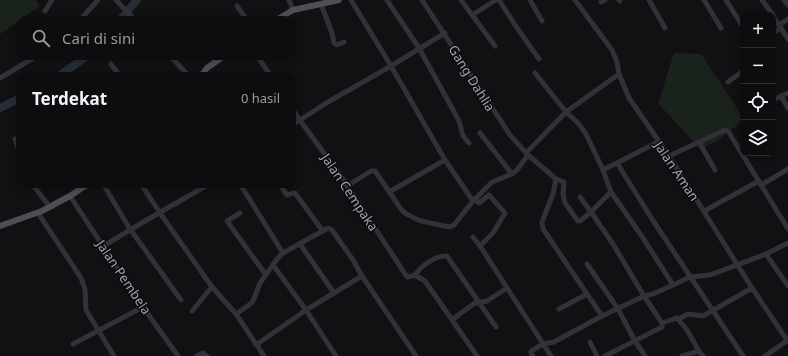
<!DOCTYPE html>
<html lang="id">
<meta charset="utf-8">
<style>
:root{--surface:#0d0c0e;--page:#161517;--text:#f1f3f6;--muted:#9a9b9e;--line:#2d2c2e}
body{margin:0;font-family:"Noto Sans",sans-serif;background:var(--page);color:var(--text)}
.controls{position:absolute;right:12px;top:12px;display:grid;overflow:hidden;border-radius:8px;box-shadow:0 2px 6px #0003}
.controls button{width:36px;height:36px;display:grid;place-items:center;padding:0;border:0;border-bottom:1px solid var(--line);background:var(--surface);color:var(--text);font:20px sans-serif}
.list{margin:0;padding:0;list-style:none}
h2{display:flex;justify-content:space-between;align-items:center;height:52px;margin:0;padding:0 16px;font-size:17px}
h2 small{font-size:13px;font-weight:400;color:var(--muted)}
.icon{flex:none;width:22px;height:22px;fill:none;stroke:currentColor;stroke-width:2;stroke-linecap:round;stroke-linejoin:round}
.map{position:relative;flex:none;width:788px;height:356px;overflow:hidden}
.search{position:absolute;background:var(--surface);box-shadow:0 2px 6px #0003;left:16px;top:16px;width:280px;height:44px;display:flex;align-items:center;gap:10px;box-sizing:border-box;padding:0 14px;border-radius:12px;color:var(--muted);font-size:15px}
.panel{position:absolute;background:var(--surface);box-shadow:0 2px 6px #0003;left:16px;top:72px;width:280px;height:116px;border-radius:12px}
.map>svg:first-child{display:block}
.green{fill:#1a221c}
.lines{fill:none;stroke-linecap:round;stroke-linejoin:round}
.river{stroke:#262d36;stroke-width:8}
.minor{stroke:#313137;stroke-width:5}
.major{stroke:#4d4e56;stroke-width:6}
.labels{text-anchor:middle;stroke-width:3;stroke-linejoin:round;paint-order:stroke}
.street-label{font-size:13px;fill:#a0a4b4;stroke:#0c0b0d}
</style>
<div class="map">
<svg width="788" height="356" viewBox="0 0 788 356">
<rect width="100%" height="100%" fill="#111012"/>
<g class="green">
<polygon points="0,0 36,0 40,6 0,34"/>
<polygon points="674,53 701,54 743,117 743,121 716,142 700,149 658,103"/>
</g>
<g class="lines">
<g class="river">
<polyline points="120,20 137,0"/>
<polyline points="59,76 87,56"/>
<polyline points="0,108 20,98"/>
</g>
<g class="minor">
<polyline points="116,0 135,20"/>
<polyline points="289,0 293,10"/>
<path d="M387,0L419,48L458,119C464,131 458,132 469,143"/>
<polyline points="422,0 510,135 528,155 556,179 553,194 542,222 543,229 602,316"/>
<polyline points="461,0 495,46"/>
<polyline points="499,0 517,28 539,59"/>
<polyline points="530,0 542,21"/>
<polyline points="575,0 612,50 617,62 619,74 629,98 669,156 752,288 787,340"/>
<polyline points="619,0 620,1"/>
<polyline points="649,0 665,28"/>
<polyline points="704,0 721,28"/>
<polyline points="726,0 743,27"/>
<polyline points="762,0 773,15"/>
<polyline points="784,0 788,5"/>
<polyline points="601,2 605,0"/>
<polyline points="321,4 332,33 334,43 337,45 344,42"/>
<polyline points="237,6 247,20"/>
<polyline points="45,11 52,0"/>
<polyline points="472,15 496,0"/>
<polyline points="773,16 788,39"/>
<polyline points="80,20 98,0"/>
<polyline points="779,25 788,19"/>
<polyline points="773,33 781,28"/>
<polyline points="170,56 189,76"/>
<polyline points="257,56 271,76"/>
<polyline points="111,64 120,76"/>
<polyline points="535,73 566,112 578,123 586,134 603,170 611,192 641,235 673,285 690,277 710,275 766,254 788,243"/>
<polyline points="0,78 37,56"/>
<polyline points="728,82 743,71"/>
<polyline points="781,96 788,108"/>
<polyline points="773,100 788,93"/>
<polyline points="292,108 299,119 343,179 407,277 415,275 425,281 477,356"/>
<polyline points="292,125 328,102 391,66 445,33"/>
<polyline points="480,133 512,174"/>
<polyline points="15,139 20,154"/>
<polyline points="699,142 715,170"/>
<polyline points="526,153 566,112 619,74"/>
<polyline points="669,156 725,130 728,131 788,229"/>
<polyline points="617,163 652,219 743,356"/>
<polyline points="603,170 658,142"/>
<polyline points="556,179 564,182 563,194 565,203 578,221 580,221 591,212 580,197"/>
<polyline points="32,184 50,207"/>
<polyline points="103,184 130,229 181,300"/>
<polyline points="141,184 160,213 212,287 236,314 264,356"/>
<polyline points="240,184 283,253"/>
<polyline points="279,184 287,195 293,193 295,193 322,230"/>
<polyline points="761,185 788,169"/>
<polyline points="347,186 371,171 375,171 401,209 405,213 418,220 426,222 444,226 450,227 454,225 473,201 445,160 391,66 351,0"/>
<polyline points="389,192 445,160"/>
<polyline points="611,192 591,212 613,244 644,296 653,294 673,285"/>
<polyline points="70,196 143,307 178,356"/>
<polyline points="474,199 479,203 489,195 505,213 493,233 480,246 551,356"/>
<polyline points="473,201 492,182 512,174 517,170 528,155"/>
<polyline points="704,211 759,181"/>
<polyline points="38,213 81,278 85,289 86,310 114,356"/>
<polyline points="240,213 227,221 266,275"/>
<polyline points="473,237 480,246"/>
<polyline points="300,244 334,293"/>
<path d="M104,246C138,224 174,205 209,184"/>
<polyline points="766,254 788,286"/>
<polyline points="587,264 618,309 635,341 645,356"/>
<polyline points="273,265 306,310 336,356"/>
<path d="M415,275C421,266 436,255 447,256L496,327"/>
<polyline points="559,309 587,294"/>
<polyline points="192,311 212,287"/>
<polyline points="236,314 249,305 253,301 260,283 277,259 283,253 328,228 332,230 353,260 362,276"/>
<polyline points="453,319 475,303 487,301 507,288"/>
<polyline points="679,319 688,314 703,316 752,288"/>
<polyline points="590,342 597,356"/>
<polyline points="73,344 143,307"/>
<polyline points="256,345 306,310 362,276 416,356"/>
<polyline points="197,356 203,353 207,356"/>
<polyline points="533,356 531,353 531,351 543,344 554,342 602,316 644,296 662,323"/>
<polyline points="605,356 662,327 662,323 677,318 687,330 699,351"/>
<polyline points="682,356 699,351 703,356"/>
<polyline points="765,356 788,340"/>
</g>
<g class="major">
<polyline points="276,20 293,10 339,0"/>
<polyline points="201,76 207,68 224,56"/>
<polyline points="0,226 42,211 70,196 88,184"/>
</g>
</g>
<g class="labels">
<g class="street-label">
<text transform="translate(472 78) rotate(58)" y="5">Gang Dahlia</text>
<text transform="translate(677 171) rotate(56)" y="5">Jalan Aman</text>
<text transform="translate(350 192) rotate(56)" y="5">Jalan Cempaka</text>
<text transform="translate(124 277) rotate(56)" y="5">Jalan Pembela</text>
</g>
</g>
</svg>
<div class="controls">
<button>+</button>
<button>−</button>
<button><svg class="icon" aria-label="locate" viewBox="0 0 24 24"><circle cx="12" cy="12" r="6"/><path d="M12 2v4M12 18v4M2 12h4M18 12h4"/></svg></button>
<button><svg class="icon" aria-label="layers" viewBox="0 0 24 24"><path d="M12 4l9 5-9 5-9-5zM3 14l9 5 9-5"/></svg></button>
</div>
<div class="search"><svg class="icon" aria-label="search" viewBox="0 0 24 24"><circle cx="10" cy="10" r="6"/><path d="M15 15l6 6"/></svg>Cari di sini</div>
<section class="panel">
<h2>Terdekat<small>0 hasil</small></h2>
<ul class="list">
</ul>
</section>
</div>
